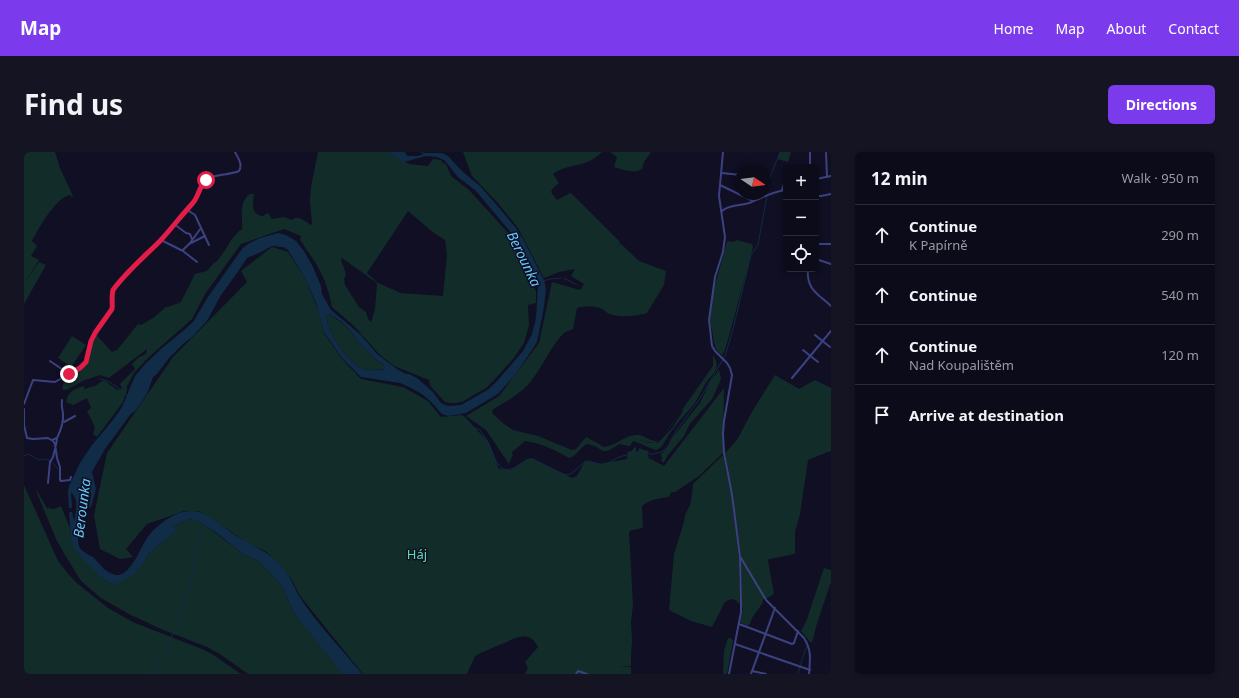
<!DOCTYPE html>
<meta charset="utf-8">
<style>
:root{--surface:#0c0b1a;--page:#151423;--text:#f1f3f6;--muted:#9a9ba2;--line:#2c2b39;--accent:#7c3aed}
body{margin:0;font-family:"Noto Sans",sans-serif;background:var(--page);color:var(--text)}
.controls{position:absolute;right:12px;top:12px;display:grid;overflow:hidden;border-radius:6px;box-shadow:0 2px 6px #0003}
.controls button{width:36px;height:36px;display:grid;place-items:center;padding:0;border:0;border-bottom:1px solid var(--line);background:var(--surface);color:var(--text);font:20px sans-serif}
.compass{position:absolute;left:711px;top:12px;width:36px;height:36px;border-radius:50%;background:var(--surface);box-shadow:0 2px 6px #0003;rotate:103deg}
.stop{position:absolute;width:12px;height:12px;margin:-9px;border:3px solid #e11d48;border-radius:50%;background:#fff}
.stop.end{background:#e11d48;border-color:#fff;box-shadow:0 1px 4px #0008}
.list{margin:0;padding:0;list-style:none}
h2{display:flex;justify-content:space-between;align-items:center;height:52px;margin:0;padding:0 16px;font-size:17px}
h2 small{font-size:13px;font-weight:400;color:var(--muted)}
.list li{display:grid;grid-template-columns:26px 1fr auto;gap:12px;align-items:center;box-sizing:border-box;height:60px;padding:0 16px;border-top:1px solid var(--line)}
.list b{display:block;font-size:15px;white-space:nowrap}
.list p{margin:0;font-size:13px;white-space:nowrap;color:var(--muted)}
.list em{font-size:13px;font-style:normal;color:var(--muted)}
.icon{flex:none;width:22px;height:22px;fill:none;stroke:currentColor;stroke-width:2;stroke-linecap:round;stroke-linejoin:round}
.map{position:relative;flex:none;width:807px;height:522px;overflow:hidden;border-radius:6px}
header{display:flex;align-items:center;gap:24px;box-sizing:border-box;height:56px;padding:0 20px;background:var(--accent);color:#fff}
header strong{font-size:19px}
nav{display:flex;gap:22px;margin-inline-start:auto;font-size:14px}
.intro{display:flex;align-items:center;justify-content:space-between;box-sizing:border-box;height:96px;padding:0 24px}
h1{margin:0;font-size:28px}
.button{padding:10px 18px;border-radius:6px;background:var(--accent);color:#fff;font-size:14px;font-weight:700}
main{display:flex;gap:24px;padding:0 24px}
aside{flex:1;background:var(--surface);border-radius:6px;box-shadow:0 2px 6px #0003}
.map>svg:first-child{display:block}
.green{fill:#122d29;fill-rule:evenodd}
.water{fill:#102c47;fill-rule:evenodd}
.lines{fill:none;stroke-linecap:round;stroke-linejoin:round}
.stream{stroke:#102c47;stroke-width:1}
.minor{stroke:#3c4281;stroke-width:2}
.route{stroke:#e11d48;stroke-width:5}
.labels{text-anchor:middle;stroke-width:3;stroke-linejoin:round;paint-order:stroke}
.park-label{font-size:13px;fill:#61dbad;stroke:#100f23}
.water-label{font-size:14px;font-style:italic;fill:#65c8fa;stroke:#100f23}
</style>
<header>
<strong>Map</strong>
<nav><a>Home</a><a>Map</a><a>About</a><a>Contact</a></nav>
</header>
<div class="intro"><h1>Find us</h1><a class="button">Directions</a></div>
<main>
<div class="map">
<svg width="807" height="522" viewBox="0 0 807 522">
<rect width="100%" height="100%" fill="#100f23"/>
<g class="green">
<path d="M0,0H31L36,16L49,44L48,45L46,43C32,45 14,77 8,89L13,94L7,104L15,108L0,132L15,110L22,113L0,152Z"/>
<path d="M294,0H364L385,12L404,14L409,7L417,8L419,11L422,12L427,24L445,38L487,84L495,97L505,117L507,122V129L512,139V151L504,153L505,173L500,191L489,207L471,227L462,236L438,250L432,251H426L421,250L408,236L406,233L405,228L370,214L356,203L329,173L308,155L305,142L300,127L293,113L276,88L277,84L260,77L217,92L181,142L168,167L125,205L110,221L103,234V238L99,250L73,285L69,282L71,275L63,259L67,256L63,246L49,253L42,250C44,239 51,237 60,234L61,238L63,236L71,234L80,228L93,238L97,237L98,236L96,232L111,217L108,212L115,205L122,202L123,197L85,226L76,223L61,228L42,238L38,237L40,229L61,213L64,208L68,190L72,181L75,186L88,200L93,198L114,172L117,173L129,166L142,155L147,154L157,150L171,122L183,119L189,112L194,108L202,97L207,88L216,78H218C219,66 214,50 226,42H230C229,52 226,62 239,64L244,61L248,67L260,65L268,68C273,62 281,69 287,73L288,72L286,49L287,35ZM384,59L410,81L421,88L423,103L419,144L377,141L354,131L343,121ZM318,106L353,131L351,157L347,170L344,167L342,160L335,155L321,133L320,127L322,123L320,116L317,108Z"/>
<path d="M439,0H578C561,17 546,10 529,22L535,31L529,36L527,40L533,48L546,41L548,42L596,90L593,99L596,91L615,109L642,119L640,133L623,161C613,164 596,166 586,162C582,161 581,158 578,157C571,153 560,154 553,156L549,177C546,178 543,179 540,181C529,191 519,213 510,225C500,240 483,249 468,258L469,262L480,272L489,278L514,284L548,298L552,297L562,285L575,292L579,295C592,294 598,285 611,283C619,281 626,291 635,289L655,263L648,273L634,290L630,291L610,287L627,291H634L649,275L659,259L658,258L689,214V202C691,207 694,212 692,217C690,222 686,225 683,229C677,238 674,248 667,256C659,264 652,273 646,281C642,286 639,296 632,298C630,298 614,290 609,289L606,294L595,292C575,307 580,294 563,292C556,295 553,304 545,306C531,298 517,291 501,289L487,301L489,302L485,312L462,278L442,264L475,244L515,191L528,130L556,138L560,132L547,124L551,117L535,120L520,126L494,76L473,50L448,24Z"/>
<path d="M586,0H627L620,10L618,17C609,22 600,18 590,15L593,5Z"/>
<polygon points="756,0 767,0 764,10 753,7"/>
<path d="M712,88L728,92L729,95L705,184L700,200L698,203C691,199 690,192 689,184C688,178 686,172 686,166C687,139 697,115 703,89L711,90Z"/>
<path d="M248,95L264,100L282,128L295,160L300,181L318,207L337,227L379,235L404,249L417,265L438,263L441,265L465,291L475,317L487,318L506,306L548,326L553,324L561,309L575,312L603,307L604,299L606,300L611,295L612,296V300L615,298V296L624,299L625,300L623,302L625,305H623L640,314L700,236L699,301L675,324L651,340H647L645,345C636,346 624,348 618,354L619,376L608,378L605,380L609,453L607,470L608,488L607,504V514H595L607,515V522H501L504,516L501,510L514,495C505,477 491,486 478,492C469,496 459,499 451,504L443,522H339L276,444L268,428L255,411L241,399L222,390L187,366L174,359H160L123,372L102,397L109,405L96,407L76,397L70,363L83,301L149,205L223,130L217,119Z"/>
<path d="M303,162C322,169 333,189 347,203C351,207 357,211 361,215V217C355,217 345,219 339,217C325,212 300,177 303,162Z"/>
<polygon points="48,184 62,193 47,215 34,206"/>
<polygon points="695,218 697,227 688,247 665,273 660,284 644,303 640,310 638,310 637,302 643,296 649,285 676,251 686,230"/>
<polygon points="751,223 775,237 791,228 807,236 807,299 801,301 784,308 776,362 771,380 771,402 745,407 744,409 750,442 742,447 739,447 739,449 738,452 728,466 726,472 723,474 716,470 719,456 718,455 717,405 704,316 701,301 713,288 729,258"/>
<path d="M699,303L707,343L715,406L716,450L714,452L713,449C709,446 705,447 701,450L688,475L667,469L645,458L650,402L660,370L661,363L666,353L668,342L669,332Z"/>
<polygon points="0,333 34,409 45,423 54,432 84,456 98,464 111,471 178,497 188,502 217,522 0,522"/>
<polygon points="12,339 13,339 23,356 30,357 37,354 46,376 47,387 72,419 80,428 86,431 119,412 125,401 151,380 149,374 165,367 174,369 193,382 219,402 236,410 258,434 271,463 320,522 224,522 196,502 183,495 137,477 105,462 77,446 57,429 41,403 32,387"/>
<polygon points="800,416 807,418 807,430 794,468 788,490 786,490 777,479 782,470"/>
<polygon points="704,486 707,486 709,489 703,522 699,522 700,499"/>
</g>
<path class="water" d="M364,0H381L383,4H394L399,2V0H396L418,1L424,4L439,20L456,34L471,51L492,76L499,87L520,128L522,137L520,155L513,190L508,198L491,223L474,242L442,261L424,264L418,262L406,249L398,242L385,235L376,231L337,225L318,206L300,180L292,151L282,128L264,98L259,95L248,94L237,100L223,106L211,124L197,143L183,169L168,185L158,193L145,206L133,222L129,225L123,242L112,258L106,263L81,297L68,320L72,337L67,355L65,356L67,343V340H63C58,349 50,387 56,396C60,402 66,402 71,407C77,413 80,419 89,422C105,429 116,396 123,386C134,371 156,355 175,360C187,364 198,374 208,381C223,391 241,398 254,410C264,419 269,433 275,444C292,471 318,497 338,522H319L271,463L258,434L236,410L219,402L194,382L174,369L165,367L149,374L151,376V380L125,401L119,412L109,423L92,432L86,431L80,428L58,406L51,398L47,387L45,360H48L50,369C52,359 55,348 47,340L48,356H45L44,340L45,334L56,311L68,293L89,268L98,255L111,224L121,212L138,196L159,179L169,170L184,145L218,97L224,92L236,86L254,81L262,83L272,89L280,99L289,115L297,134L298,142L307,158L337,183L353,202L373,217L382,222H385L393,226L409,240L417,251L424,254L437,253L465,237L474,228L499,199L508,182L512,166L514,133L499,100L488,82L452,39L434,25L420,8L413,5L402,4L380,10ZM303,162C322,167 333,190 347,203C351,207 357,210 361,215V217C355,218 345,219 339,217C324,211 300,177 303,162Z"/>
<g class="lines">
<g class="stream">
<polyline points="744,33 745,28 756,0"/>
<polyline points="540,126 553,133"/>
<path d="M520,129C527,125 532,128 537,126"/>
<path d="M76,227C86,228 96,237 103,244"/>
<polyline points="434,262 447,275 456,278 464,290 472,309 477,316 483,318 490,316 502,308 509,307 539,322 544,323 549,320 562,309 568,310 580,313 595,305 606,302 630,302 637,300 643,296 652,279 675,248 701,204 709,177 727,103 734,93 743,44"/>
<polyline points="0,304 5,302 15,308 21,307 27,309 34,317"/>
<polyline points="127,522 134,514 144,494 148,483 152,480 156,470 161,450 168,428 169,405 172,399 174,388 182,374"/>
<polyline points="774,522 779,504 783,494"/>
</g>
<g class="minor">
<polyline points="699,0 695,44 701,85 699,100 691,125 685,168 688,194 691,199 703,211 706,216 708,223 707,229 700,269 699,282 700,301 708,343 716,405 717,449 717,460 705,522"/>
<polyline points="786,0 786,15"/>
<polyline points="802,0 803,25"/>
<polyline points="698,21 717,23"/>
<polyline points="792,27 807,24"/>
<polyline points="696,33 729,49"/>
<polyline points="758,38 762,26"/>
<polyline points="792,44 797,44 807,42"/>
<polyline points="792,54 793,44"/>
<polyline points="162,57 171,63 185,93"/>
<path d="M698,59C705,52 717,54 725,51C738,46 749,39 762,38"/>
<polyline points="792,64 792,86"/>
<polyline points="150,72 162,81 166,82 168,87"/>
<polyline points="137,88 159,99 173,110"/>
<polyline points="166,91 177,76"/>
<polyline points="792,92 807,92"/>
<polyline points="159,98 165,92 181,84"/>
<polyline points="792,107 807,112"/>
<path d="M784,117C782,137 794,142 807,154"/>
<polyline points="791,183 806,195"/>
<polyline points="779,198 794,210"/>
<polyline points="26,209 45,222"/>
<polyline points="768,226 807,179"/>
<path d="M0,252L9,228L31,230L58,215L63,207L67,189L71,181L88,157C90,150 85,143 90,136L137,88L168,51C173,45 174,38 179,31C186,21 204,24 215,19C219,12 214,6 211,0"/>
<polyline points="0,257 0,273 3,286"/>
<polyline points="40,270 51,264"/>
<polyline points="3,286 9,287 24,286 29,289 31,292 33,306 36,315 36,328 37,329 46,328 47,325"/>
<path d="M28,288L33,286C37,278 40,270 39,261C38,256 37,253 38,248"/>
<polyline points="32,293 33,286"/>
<polyline points="24,331 26,310 29,305 31,297"/>
<path d="M717,406L742,448L780,486C788,499 786,507 785,522"/>
<polyline points="715,472 768,492 770,491 774,479"/>
<polyline points="711,492 786,518"/>
<polyline points="728,519 742,522"/>
<polyline points="552,522 554,519 563,522"/>
<polyline points="727,522 751,456"/>
</g>
</g>
<g class="lines">
<path class="route" d="M45,222L56,216L62,210L67,189L71,181L88,157C89,151 87,145 89,138C102,120 120,105 136,89C147,77 157,64 168,52C175,45 175,34 182,28"/>
</g>
<g class="labels">
<g class="park-label">
<text x="393" y="407">Háj</text>
</g>
<g class="water-label">
<text transform="translate(500 107) rotate(64)" y="5">Berounka</text>
<text transform="translate(58 356) rotate(-83)" y="5">Berounka</text>
</g>
</g>
</svg>
<div class="controls">
<button>+</button>
<button>−</button>
<button><svg class="icon" aria-label="locate" viewBox="0 0 24 24"><circle cx="12" cy="12" r="6"/><path d="M12 2v4M12 18v4M2 12h4M18 12h4"/></svg></button>
</div>
<svg class="compass" viewBox="-18 -18 36 36"><path d="M0-13l5 13h-10z" fill="#e53935"/><path d="M0 13l5-13h-10z" fill="#9a9ba2"/></svg>
<div class="stop" style="left:182px;top:28px"></div>
<div class="stop end" style="left:45px;top:222px"></div>
</div>
<aside>
<h2>12 min<small>Walk · 950 m</small></h2>
<ul class="list">
<li><svg class="icon" aria-label="ahead" viewBox="0 0 24 24"><path d="M12 20V5M6 11l6-6 6 6"/></svg><div><b>Continue</b><p>K Papírně</p></div><em>290 m</em></li>
<li><svg class="icon" aria-label="ahead" viewBox="0 0 24 24"><path d="M12 20V5M6 11l6-6 6 6"/></svg><div><b>Continue</b></div><em>540 m</em></li>
<li><svg class="icon" aria-label="ahead" viewBox="0 0 24 24"><path d="M12 20V5M6 11l6-6 6 6"/></svg><div><b>Continue</b><p>Nad Koupalištěm</p></div><em>120 m</em></li>
<li><svg class="icon" aria-label="arrive" viewBox="0 0 24 24"><path d="M6 21V4h12l-3 4 3 4H6"/></svg><div><b>Arrive at destination</b></div></li>
</ul>
</aside>
</main>
